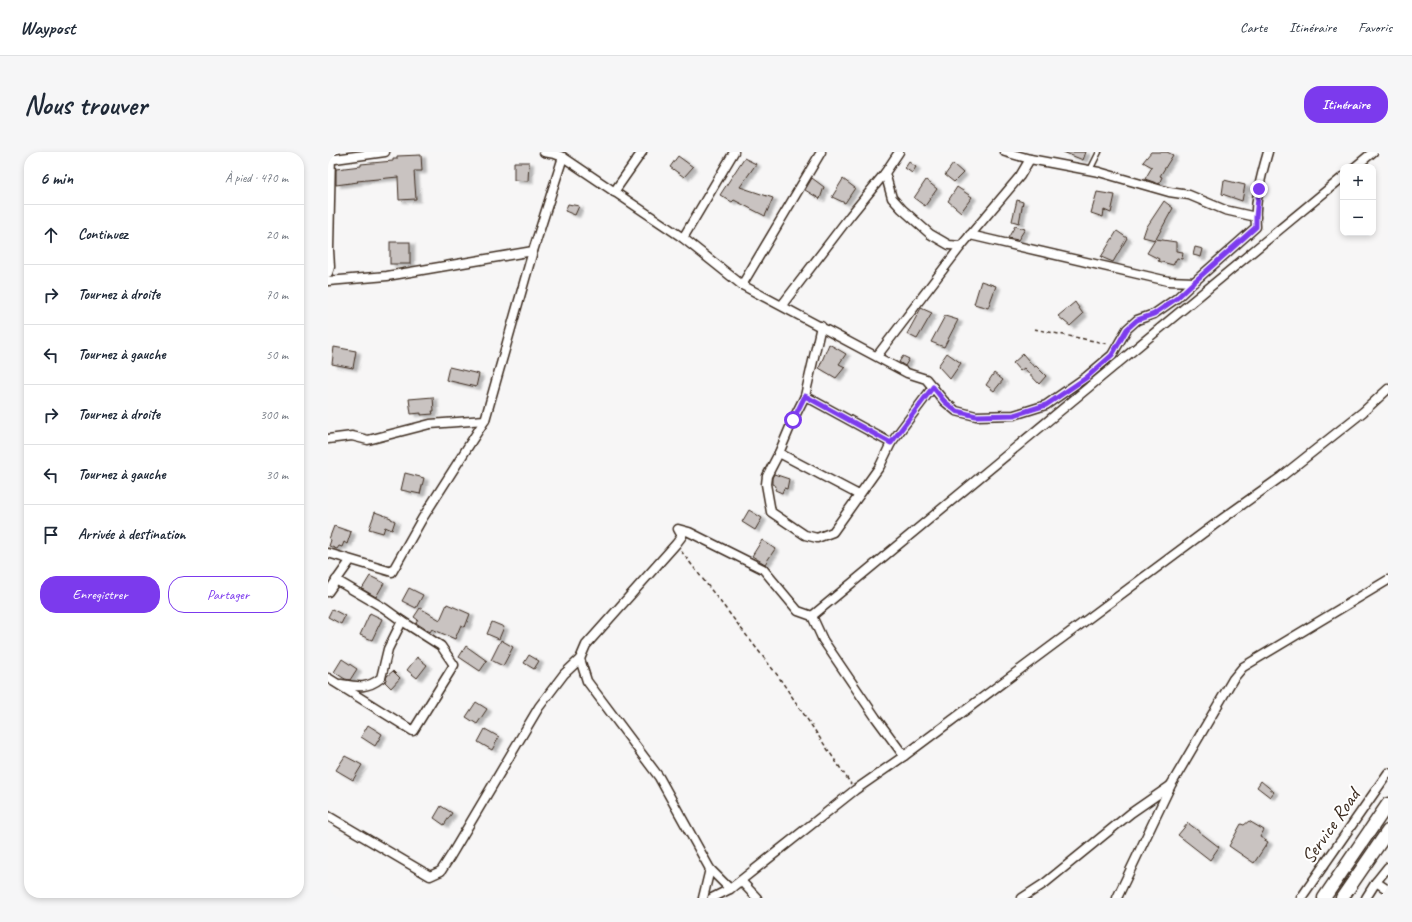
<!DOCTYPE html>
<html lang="fr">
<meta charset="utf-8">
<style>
:root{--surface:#fff;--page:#f6f6f7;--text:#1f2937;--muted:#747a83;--line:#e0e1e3;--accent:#7c3aed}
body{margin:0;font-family:Caveat,sans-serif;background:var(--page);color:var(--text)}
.controls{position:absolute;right:12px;top:12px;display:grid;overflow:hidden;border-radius:8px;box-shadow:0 2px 6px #0003}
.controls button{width:36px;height:36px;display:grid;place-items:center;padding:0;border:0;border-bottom:1px solid var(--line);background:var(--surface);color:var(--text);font:20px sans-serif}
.stop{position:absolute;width:12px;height:12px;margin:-9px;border:3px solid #7c3aed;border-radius:50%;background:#fff}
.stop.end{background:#7c3aed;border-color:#fff;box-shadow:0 1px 4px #0008}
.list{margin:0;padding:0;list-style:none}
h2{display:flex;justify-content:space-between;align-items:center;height:52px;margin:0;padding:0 16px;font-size:17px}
h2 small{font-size:13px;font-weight:400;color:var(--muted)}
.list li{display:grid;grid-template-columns:26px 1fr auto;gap:12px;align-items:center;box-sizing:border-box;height:60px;padding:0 16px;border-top:1px solid var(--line)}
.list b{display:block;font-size:15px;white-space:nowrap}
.list em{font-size:13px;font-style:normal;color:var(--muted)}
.actions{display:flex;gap:8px;padding:12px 16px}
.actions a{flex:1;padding:9px 0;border:1px solid var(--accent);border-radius:16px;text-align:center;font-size:14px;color:var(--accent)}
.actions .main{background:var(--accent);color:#fff}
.icon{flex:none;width:22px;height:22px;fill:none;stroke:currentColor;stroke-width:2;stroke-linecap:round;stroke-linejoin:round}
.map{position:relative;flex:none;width:1060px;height:746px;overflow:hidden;border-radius:16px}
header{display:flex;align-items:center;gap:24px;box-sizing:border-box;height:56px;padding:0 20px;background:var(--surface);border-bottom:1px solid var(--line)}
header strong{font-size:19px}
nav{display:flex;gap:22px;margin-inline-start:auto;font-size:14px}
.intro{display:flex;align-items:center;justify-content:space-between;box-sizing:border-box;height:96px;padding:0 24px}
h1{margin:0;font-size:28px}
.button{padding:10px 18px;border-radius:16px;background:var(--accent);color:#fff;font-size:14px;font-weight:700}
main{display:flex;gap:24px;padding:0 24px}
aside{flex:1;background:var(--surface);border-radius:16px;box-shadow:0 2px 6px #0003}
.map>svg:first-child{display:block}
.building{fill:#c9c3c1;stroke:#3b2a1e;filter:url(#shadow)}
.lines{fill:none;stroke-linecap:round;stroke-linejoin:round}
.service-casing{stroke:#3b2a1e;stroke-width:7}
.minor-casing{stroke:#3b2a1e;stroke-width:11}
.primary-casing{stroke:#3b2a1e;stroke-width:15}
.path{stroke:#3b2a1e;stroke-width:1.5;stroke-dasharray:4 3;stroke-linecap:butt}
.service{stroke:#fff;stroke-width:4}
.minor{stroke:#fff;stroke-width:8}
.primary{stroke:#fff;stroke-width:12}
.route{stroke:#7c3aed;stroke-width:5}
.labels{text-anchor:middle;stroke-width:4;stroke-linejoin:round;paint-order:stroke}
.street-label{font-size:20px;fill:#3b2a1e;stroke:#fff}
</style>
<header>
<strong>Waypost</strong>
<nav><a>Carte</a><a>Itinéraire</a><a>Favoris</a></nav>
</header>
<div class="intro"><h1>Nous trouver</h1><a class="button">Itinéraire</a></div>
<main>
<aside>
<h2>6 min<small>À pied · 470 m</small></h2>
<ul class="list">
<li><svg class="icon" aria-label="ahead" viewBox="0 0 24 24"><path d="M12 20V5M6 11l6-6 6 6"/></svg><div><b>Continuez</b></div><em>20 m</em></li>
<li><svg class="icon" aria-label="right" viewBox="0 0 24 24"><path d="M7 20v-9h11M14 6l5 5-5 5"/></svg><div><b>Tournez à droite</b></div><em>70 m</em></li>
<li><svg class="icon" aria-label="left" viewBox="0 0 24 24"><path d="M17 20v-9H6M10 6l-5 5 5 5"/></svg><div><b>Tournez à gauche</b></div><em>50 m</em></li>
<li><svg class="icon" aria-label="right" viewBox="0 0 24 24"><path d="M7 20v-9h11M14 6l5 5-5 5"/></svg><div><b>Tournez à droite</b></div><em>300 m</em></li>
<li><svg class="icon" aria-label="left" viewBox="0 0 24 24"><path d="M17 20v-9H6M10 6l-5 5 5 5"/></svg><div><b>Tournez à gauche</b></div><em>30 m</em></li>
<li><svg class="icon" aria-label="arrive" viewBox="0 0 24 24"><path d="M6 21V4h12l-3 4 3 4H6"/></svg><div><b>Arrivée à destination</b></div></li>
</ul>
<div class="actions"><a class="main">Enregistrer</a><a>Partager</a></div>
</aside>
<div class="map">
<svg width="1060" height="746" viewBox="0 0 1060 746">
<defs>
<filter id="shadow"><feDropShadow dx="4.5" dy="2.5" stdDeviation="1" flood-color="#0004"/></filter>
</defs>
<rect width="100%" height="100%" fill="#f7f6f6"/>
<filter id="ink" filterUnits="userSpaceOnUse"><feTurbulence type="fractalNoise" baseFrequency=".025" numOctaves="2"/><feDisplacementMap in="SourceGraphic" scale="8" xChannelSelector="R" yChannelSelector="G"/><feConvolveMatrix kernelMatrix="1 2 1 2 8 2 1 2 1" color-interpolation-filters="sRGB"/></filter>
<g filter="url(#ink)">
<g class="building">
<polygon points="735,0 758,0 755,8"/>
<polygon points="823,0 839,0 845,3 832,24 834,25 831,32 817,27 824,15 815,10"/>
<polygon points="93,3 94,19 86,19 88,47 71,48 70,25 29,29 30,30 8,33 8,17 33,14 33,12 65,9 65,7 69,7 69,4"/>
<polygon points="350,4 365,15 356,25 342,15"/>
<polygon points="416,6 428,12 412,35 445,46 437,64 406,48 404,50 392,43"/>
<polygon points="186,10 201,10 200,29 186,28"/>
<polygon points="581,10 588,15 584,21 577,16"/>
<polygon points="625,12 635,21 626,30 617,23"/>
<polygon points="484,26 496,35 492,47 477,38"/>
<polygon points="515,27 527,36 517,51 504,45"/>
<polygon points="598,28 609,37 597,54 586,46"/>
<polygon points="896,28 917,33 914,49 894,42"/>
<polygon points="629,35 644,45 633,60 620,49"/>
<polygon points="769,40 787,43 783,61 776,58 775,65 763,61"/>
<polygon points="689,48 695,50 691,71 684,69"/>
<polygon points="836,49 845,56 828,87 848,90 848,99 855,100 854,107 849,106 845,113 830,109 831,107 819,101 827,88 815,85 818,76"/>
<polygon points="240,52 251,54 247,63 237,59"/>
<polygon points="687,74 697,77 690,88 680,86"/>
<polygon points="789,79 799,86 785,110 773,105"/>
<rect x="62" y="90" width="20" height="22"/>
<polygon points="867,95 875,97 873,105 865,103"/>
<polygon points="653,129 668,134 660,156 646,152"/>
<polygon points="747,150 755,162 742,174 730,164"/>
<polygon points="593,156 604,161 589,187 579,182"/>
<polygon points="617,164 630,168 616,195 603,190"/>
<polygon points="501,192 518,202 511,212 517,215 508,226 491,216"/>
<polygon points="6,195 28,199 25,216 4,212"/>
<polygon points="619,201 633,211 622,227 610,214"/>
<polygon points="695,202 706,215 708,214 718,224 711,232 696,216 692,219 685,211"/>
<polygon points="575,204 581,207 577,214 571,210"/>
<polygon points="121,215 151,222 148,235 118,228"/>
<polygon points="666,221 675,228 666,239 658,233"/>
<polygon points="105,245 106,259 104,259 105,262 93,263 93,261 83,262 81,247"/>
<polygon points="77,321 96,326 92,342 73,338"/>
<polygon points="446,322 461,327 459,337 456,336 454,341 447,338 448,334 444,332 444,326"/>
<polygon points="421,358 434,366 427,378 414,370"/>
<polygon points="47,360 63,366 63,367 67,369 64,378 57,375 55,381 41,377"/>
<polygon points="6,374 23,380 19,392 16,390 14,395 11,394 9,397 1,394 3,388 1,387"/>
<polygon points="434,388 447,397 437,412 424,404"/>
<polygon points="42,424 56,431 48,445 34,437"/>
<polygon points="81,436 95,443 88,456 74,449"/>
<polygon points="119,452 142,462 137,475 133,473 127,487 104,477 102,480 88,471 90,468 86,465 92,456 112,468"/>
<polygon points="4,457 17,464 13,472 0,465"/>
<polygon points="42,461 54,467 44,488 32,483"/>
<polygon points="164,470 176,475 171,487 159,482"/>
<polygon points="173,488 185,495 175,514 163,508"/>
<polygon points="138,494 159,509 152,519 131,505"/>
<polygon points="201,503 211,509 206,517 196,511"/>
<polygon points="89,505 99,513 89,526 79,518"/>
<polygon points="14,507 29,517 22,528 17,527 6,520"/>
<polygon points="65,519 72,526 63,536 57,530 59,524"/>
<polygon points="148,550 159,557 149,572 138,565"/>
<polygon points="40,573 54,582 47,594 33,585"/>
<polygon points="157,577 171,585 164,598 150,590"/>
<polygon points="17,604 34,613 25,628 8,618"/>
<polygon points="933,629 946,640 942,645 929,635"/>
<polygon points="113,654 124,661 116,673 106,666"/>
<polygon points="921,669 936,678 932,685 940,690 926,711 901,694 913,672 916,673"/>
<polygon points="860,671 891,695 882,708 850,683"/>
</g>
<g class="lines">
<g class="service-casing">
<polyline id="service" points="762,18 771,0"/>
</g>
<g class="minor-casing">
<g id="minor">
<path d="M216,0L227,2L235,5L355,86L414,133L579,221L598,227L616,249L628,259L648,264L686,263L718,253L758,225L784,203L799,177L809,168L826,162L849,146L866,130L928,75C926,50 933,24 940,0"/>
<polyline points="677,0 702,7 771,20 841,40 861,43 897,58 928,65"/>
<polyline points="0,8 57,0"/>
<polyline points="1027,15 1045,0"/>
<polyline points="557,21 564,46 574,57 602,82 621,93 633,94"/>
<polyline points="286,40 314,0"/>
<polyline points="642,83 840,129 866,130"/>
<polyline points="355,86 406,0"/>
<polyline points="0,121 2,115 1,98 3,0"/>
<polyline points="0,129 59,124 205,99"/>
<polyline points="414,133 493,0"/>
<polyline points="454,153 522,64 557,21 571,0"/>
<polyline points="493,174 477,244 465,268 451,301 439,324 438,332 443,360 477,383 489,386 505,380 552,314 563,291 605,235"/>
<polyline points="549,204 633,94 692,24 702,7"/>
<polyline points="477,244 563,291"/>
<polyline points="0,287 24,284 40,288 102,272 157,268"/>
<polyline points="451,301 531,343"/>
<polyline points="0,401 64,420 94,367 157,268 205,99 235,5"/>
<polyline points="0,440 22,409"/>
<polyline points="484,464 495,488 548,566 576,604"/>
<polyline points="0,526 85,579 126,513 113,494 74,469 56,456 8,428"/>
<path d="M13,532C30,535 39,537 53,526L60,497L74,469"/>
<polyline points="0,664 102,724 113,719 122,705 211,555 236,522 252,507"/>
<polyline points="413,729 429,746"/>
<polyline points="1048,730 1060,738"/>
<polyline points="402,737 382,717 331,625 259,529 252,507 258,493 348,392 354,384 350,377 361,380 435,417 470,459 484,464 1015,25"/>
<polyline points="375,746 382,717"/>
<polyline points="384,746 402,737 527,638 576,604 894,367 953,325 1035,260 1060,237"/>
<polyline points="694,746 717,731 803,661 842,634"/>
<polyline points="789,746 843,633 905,527 915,515 1060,428"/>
<polyline points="973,746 1060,621"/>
<polyline points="1038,746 1048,730 1060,715"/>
</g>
</g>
<g class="primary-casing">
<g id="primary">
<polyline points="996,746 1060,652"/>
<polyline points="1014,746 1060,679"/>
</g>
</g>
<g class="path">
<polyline points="706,177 781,192"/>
<polyline points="353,399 450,524 523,632"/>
</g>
<use href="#service" class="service"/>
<use href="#minor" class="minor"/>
<use href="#primary" class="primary"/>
</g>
</g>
<g class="lines" filter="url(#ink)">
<polyline class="route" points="465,268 477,244 563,291 605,235 616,249 628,259 648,264 686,263 718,253 758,226 784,203 799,177 809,168 826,162 849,146 866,130 928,75 928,65 931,37"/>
</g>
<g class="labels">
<g class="street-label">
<text transform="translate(1002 674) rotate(-55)" y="7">Service Road</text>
</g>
</g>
</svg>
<div class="controls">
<button>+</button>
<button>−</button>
</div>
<div class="stop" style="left:465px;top:268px"></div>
<div class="stop end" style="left:931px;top:37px"></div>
</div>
</main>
